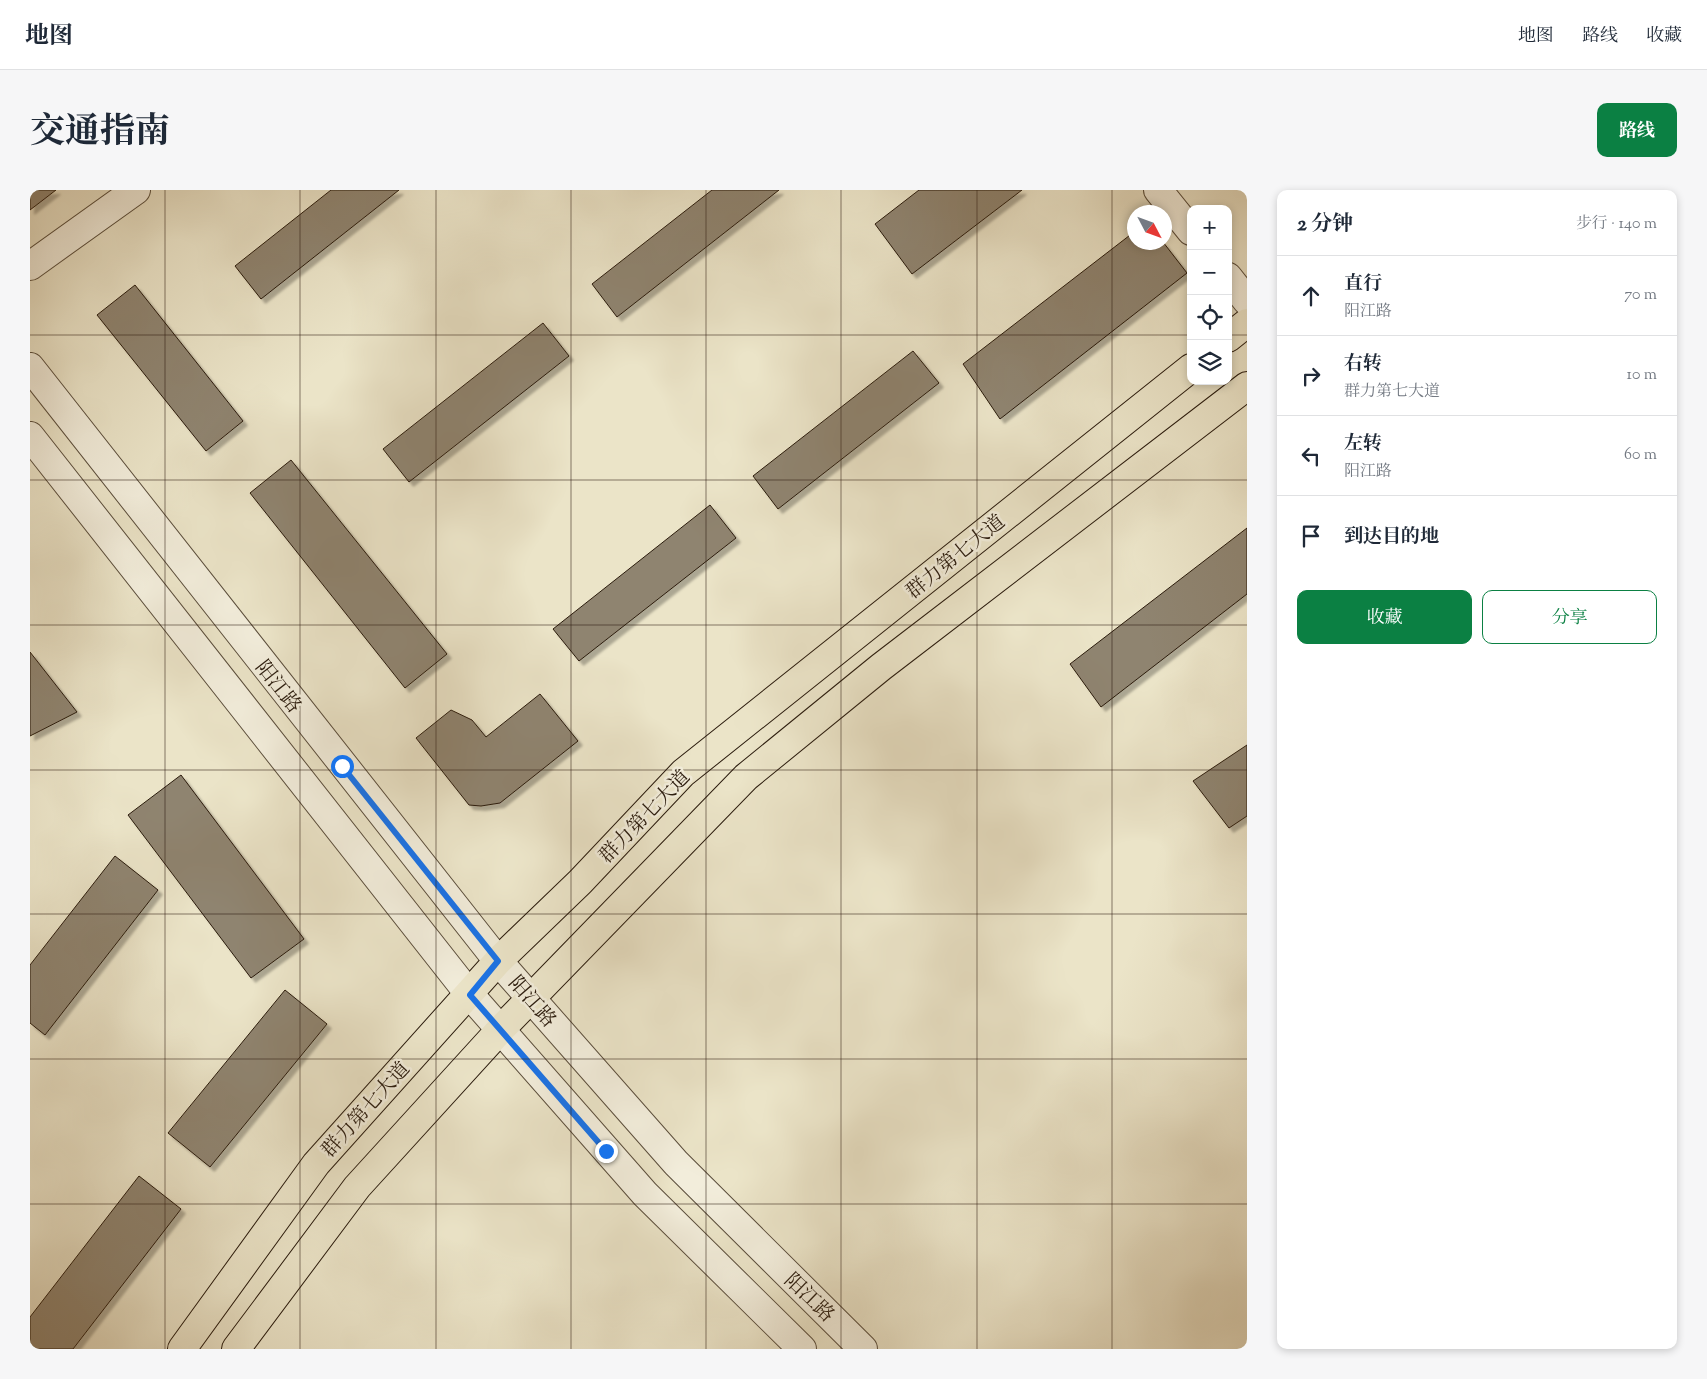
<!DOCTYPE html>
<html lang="zh">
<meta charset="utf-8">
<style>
:root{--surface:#fff;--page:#f6f6f7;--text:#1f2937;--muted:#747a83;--line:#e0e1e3;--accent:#0b8043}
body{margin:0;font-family:"Sorts Mill Goudy","Noto Serif SC",serif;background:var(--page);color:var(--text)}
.controls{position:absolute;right:15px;top:15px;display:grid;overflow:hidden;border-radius:10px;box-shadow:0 2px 8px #0003}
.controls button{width:45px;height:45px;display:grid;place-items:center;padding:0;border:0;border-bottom:1px solid var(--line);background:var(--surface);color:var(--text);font:25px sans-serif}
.compass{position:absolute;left:1097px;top:15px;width:45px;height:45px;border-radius:50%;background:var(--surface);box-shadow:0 2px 8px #0003;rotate:131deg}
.stop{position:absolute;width:15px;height:15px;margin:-11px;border:4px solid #1a73e8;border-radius:50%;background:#fff}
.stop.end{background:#1a73e8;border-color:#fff;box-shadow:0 1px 5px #0008}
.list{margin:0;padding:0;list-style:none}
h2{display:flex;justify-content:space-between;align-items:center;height:65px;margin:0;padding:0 20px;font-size:21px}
h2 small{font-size:16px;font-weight:400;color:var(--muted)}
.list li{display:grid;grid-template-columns:32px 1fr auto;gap:15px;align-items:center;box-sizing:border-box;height:80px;padding:0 20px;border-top:1px solid var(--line)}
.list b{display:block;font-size:19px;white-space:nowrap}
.list p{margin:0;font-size:16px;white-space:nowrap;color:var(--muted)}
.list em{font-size:16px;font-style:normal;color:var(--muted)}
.actions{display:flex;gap:10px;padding:15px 20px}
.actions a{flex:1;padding:11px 0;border:1px solid var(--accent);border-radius:10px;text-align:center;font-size:18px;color:var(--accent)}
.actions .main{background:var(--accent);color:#fff}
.icon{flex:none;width:28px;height:28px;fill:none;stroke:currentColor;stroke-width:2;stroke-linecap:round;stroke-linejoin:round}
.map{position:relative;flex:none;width:1217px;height:1159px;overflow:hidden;border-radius:10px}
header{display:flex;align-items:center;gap:30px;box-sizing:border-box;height:70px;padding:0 25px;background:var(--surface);border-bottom:1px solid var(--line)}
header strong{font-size:24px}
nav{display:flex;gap:28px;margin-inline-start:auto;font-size:18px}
.intro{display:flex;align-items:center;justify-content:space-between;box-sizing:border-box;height:120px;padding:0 30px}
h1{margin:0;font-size:35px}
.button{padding:12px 22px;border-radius:10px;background:var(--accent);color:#fff;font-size:18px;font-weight:700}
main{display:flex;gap:30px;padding:0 30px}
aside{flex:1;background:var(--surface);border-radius:10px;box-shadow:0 2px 8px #0003}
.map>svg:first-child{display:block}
.building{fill:#8f846f;stroke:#2b1c0e;filter:url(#shadow)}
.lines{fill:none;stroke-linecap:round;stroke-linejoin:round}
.minor-casing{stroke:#5b4e3c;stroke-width:30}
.major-casing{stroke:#2b1c0e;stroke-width:30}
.minor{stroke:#f2eddb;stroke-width:28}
.major{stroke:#ebe4c8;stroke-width:28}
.route{stroke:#1a73e8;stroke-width:6}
.grid{fill:none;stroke:#2b1c0e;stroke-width:1;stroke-opacity:0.55}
.labels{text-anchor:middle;stroke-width:5;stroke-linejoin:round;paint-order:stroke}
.street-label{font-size:20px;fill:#2b1c0e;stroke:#f2eddb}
</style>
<header>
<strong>地图</strong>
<nav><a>地图</a><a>路线</a><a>收藏</a></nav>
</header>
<div class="intro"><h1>交通指南</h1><a class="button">路线</a></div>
<main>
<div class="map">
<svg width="1217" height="1159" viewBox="0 0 1217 1159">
<defs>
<filter id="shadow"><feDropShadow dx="4.5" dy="4.5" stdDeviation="1" flood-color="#0004"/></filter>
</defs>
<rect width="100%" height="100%" fill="#ebe4c8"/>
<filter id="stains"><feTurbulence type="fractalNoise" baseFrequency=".004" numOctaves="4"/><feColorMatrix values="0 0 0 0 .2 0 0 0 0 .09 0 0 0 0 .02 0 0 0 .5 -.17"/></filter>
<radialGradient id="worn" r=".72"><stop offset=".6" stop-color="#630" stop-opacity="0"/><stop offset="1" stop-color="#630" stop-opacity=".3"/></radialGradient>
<g class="building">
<polygon points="0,0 26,0 0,20"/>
<polygon points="301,0 369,0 231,109 205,76"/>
<polygon points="682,0 749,0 587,127 562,94"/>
<polygon points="889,0 992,0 882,84 845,34"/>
<polygon points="1104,42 1104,52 1133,52 1157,83 970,229 933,174"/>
<polygon points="105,95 213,231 176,261 67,125"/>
<polygon points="513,133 539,166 379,292 353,259"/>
<polygon points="883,161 909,193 748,319 723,286"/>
<polygon points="261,270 417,464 375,498 220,303"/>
<polygon points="680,315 706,348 549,471 523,439"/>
<polygon points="1217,338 1217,404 1071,517 1040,474"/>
<polygon points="0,462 47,522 0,546"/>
<polygon points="510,504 548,551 470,613 451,616 439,615 386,548 421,520 442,530 456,547"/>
<polygon points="1217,555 1217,626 1199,638 1163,591"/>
<polygon points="151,585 274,749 221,788 98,625"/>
<polygon points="85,666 128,700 15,845 0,833 0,775"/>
<polygon points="255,800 297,834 180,977 138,943"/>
<polygon points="109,986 151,1019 43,1159 0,1159 0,1127"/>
</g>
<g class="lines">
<g class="minor-casing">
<g id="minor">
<polyline points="1128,0 1161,41"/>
<polyline points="0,76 106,0"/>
<polyline points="1198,87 1217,111"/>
<polyline points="0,177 468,771 646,973 833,1159"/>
<polyline points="0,246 440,805 615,1004 772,1159"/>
</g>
</g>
<g class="major-casing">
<g id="major">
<polyline points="1198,148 1217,133"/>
<polyline points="152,1159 286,974 468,771 550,692 653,583 1161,178"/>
<polyline points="206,1159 327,997 470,840 716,587 851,477 1217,196"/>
</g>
</g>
<use href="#minor" class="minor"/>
<use href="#major" class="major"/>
</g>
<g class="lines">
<polyline class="route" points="312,576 468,771 440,805 576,961"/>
</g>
<path class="grid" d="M135,0V1159M270,0V1159M406,0V1159M541,0V1159M676,0V1159M811,0V1159M947,0V1159M1082,0V1159M0,145H1161M1198,145H1217M0,290H1217M0,435H1217M0,580H1217M0,724H1217M0,869H1217M0,1014H1217"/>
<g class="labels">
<g class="street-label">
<text transform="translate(925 366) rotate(-39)" y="7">群力第七大道</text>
<text transform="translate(249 496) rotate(52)" y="7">阳江路</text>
<text transform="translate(614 626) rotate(-46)" y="7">群力第七大道</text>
<text transform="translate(503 811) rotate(49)" y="7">阳江路</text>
<text transform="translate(335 919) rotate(-48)" y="7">群力第七大道</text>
<text transform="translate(780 1107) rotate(44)" y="7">阳江路</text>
</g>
</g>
<rect width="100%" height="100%" filter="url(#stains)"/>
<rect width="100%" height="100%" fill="url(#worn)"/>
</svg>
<div class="controls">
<button>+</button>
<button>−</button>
<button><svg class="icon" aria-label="locate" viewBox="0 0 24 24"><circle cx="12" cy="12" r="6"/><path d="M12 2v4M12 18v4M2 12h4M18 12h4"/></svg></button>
<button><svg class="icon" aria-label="layers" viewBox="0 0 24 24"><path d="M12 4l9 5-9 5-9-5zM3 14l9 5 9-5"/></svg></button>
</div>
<svg class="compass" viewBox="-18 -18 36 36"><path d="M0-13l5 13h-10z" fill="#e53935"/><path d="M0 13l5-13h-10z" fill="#747a83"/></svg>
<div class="stop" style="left:312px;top:576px"></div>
<div class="stop end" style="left:576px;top:961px"></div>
</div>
<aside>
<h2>2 分钟<small>步行 · 140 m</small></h2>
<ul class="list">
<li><svg class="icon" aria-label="ahead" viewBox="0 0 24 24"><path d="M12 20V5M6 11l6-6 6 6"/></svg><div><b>直行</b><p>阳江路</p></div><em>70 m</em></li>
<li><svg class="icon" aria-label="right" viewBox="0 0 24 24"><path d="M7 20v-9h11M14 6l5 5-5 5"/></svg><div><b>右转</b><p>群力第七大道</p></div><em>10 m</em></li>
<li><svg class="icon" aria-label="left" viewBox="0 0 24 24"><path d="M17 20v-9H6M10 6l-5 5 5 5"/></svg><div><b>左转</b><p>阳江路</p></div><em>60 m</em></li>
<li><svg class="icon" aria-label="arrive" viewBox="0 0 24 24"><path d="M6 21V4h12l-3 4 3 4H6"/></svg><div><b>到达目的地</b></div></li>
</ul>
<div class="actions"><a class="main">收藏</a><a>分享</a></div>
</aside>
</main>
